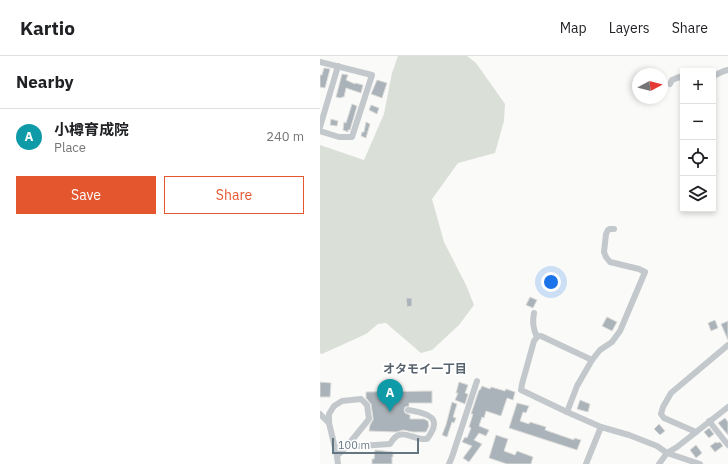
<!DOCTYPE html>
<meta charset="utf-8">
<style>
:root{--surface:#fff;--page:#f2f2f2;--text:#202124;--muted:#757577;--line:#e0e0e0;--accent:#e4572e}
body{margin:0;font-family:"IBM Plex Sans","Noto Sans JP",sans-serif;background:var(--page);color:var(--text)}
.controls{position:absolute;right:12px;top:12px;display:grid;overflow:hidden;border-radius:0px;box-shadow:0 2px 6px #0003}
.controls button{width:36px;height:36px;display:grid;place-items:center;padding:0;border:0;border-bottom:1px solid var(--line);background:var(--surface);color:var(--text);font:20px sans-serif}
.compass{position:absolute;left:312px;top:12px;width:36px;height:36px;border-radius:50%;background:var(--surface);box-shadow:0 2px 6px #0003;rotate:83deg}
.scale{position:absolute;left:12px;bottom:10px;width:87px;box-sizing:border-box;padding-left:4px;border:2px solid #657683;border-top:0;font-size:11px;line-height:14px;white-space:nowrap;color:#657683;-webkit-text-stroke:3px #fff;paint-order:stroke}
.you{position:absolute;left:231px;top:226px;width:14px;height:14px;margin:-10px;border:3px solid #fff;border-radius:50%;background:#1a73e8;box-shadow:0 0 0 6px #1a73e833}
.badge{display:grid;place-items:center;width:26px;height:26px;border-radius:50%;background:var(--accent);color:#fff;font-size:13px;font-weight:700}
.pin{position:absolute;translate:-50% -33px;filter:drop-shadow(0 1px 2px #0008)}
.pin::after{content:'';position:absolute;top:21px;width:14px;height:12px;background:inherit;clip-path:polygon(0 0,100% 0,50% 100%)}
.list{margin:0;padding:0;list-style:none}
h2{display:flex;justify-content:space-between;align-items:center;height:52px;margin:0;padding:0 16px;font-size:17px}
h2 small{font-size:13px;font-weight:400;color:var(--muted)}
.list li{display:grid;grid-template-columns:26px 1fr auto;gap:12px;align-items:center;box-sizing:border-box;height:56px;padding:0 16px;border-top:1px solid var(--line)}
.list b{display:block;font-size:15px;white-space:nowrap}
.list p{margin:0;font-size:13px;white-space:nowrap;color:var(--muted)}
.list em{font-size:13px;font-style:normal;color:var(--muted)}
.actions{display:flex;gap:8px;padding:12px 16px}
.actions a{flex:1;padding:9px 0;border:1px solid var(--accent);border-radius:0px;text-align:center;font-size:14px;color:var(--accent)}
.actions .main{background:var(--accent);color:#fff}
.icon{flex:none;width:22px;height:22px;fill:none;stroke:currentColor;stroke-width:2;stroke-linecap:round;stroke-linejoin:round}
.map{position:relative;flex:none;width:408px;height:408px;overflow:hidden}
header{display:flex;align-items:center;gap:24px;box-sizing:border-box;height:56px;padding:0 20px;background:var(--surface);border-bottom:1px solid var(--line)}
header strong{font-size:19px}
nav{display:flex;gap:22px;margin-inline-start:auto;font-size:14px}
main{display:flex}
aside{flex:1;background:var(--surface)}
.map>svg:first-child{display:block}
.green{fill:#dadfd7}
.building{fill:#aab3b9;stroke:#dcdcda}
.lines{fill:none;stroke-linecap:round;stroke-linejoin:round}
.minor{stroke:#c3c8cc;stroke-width:6}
.labels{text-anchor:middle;stroke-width:4;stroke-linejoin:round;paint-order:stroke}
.neighbourhood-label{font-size:12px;font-weight:bold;fill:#57646e;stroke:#fff}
</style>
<header>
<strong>Kartio</strong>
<nav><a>Map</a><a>Layers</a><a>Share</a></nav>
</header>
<main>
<aside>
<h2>Nearby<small></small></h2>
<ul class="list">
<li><span class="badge" style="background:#0f9aa8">A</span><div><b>小樽育成院</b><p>Place</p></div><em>240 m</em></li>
</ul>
<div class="actions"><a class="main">Save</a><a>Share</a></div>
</aside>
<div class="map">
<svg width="408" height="408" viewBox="0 0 408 408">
<rect width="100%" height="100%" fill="#fafaf8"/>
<polygon class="green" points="78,0 147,0 156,7 185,48 184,65 175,97 138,107 112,143 124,186 146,229 154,249 139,269 112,294 101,297 66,267 58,268 46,278 2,298 0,297 0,89 44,104 64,58 72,17"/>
<g class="building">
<polygon points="4,12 10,13 5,32 0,31 0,19 2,19"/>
<polygon points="22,18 28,19 26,24 35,28 35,27 43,29 41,37 26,32 24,41 22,41 21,42 16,41"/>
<polygon points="57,24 67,27 62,42 51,38"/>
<polygon points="32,48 37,50 30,74 28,74 28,76 23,74 24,66 26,67"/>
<polygon points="51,49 59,52 57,58 49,54"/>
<polygon points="11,63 18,65 17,70 10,69"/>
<polygon points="46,66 50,68 46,82 41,80 42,76 44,76"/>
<polygon points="210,241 217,244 213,252 206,249"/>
<polygon points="86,242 92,242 92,250 87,251"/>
<polygon points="287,261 297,266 292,275 282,270"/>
<polygon points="395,264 398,272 391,275 388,267"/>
<polygon points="408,265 408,284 401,268"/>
<polygon points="0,326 11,327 10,341 0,341"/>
<polygon points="139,326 148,329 145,337 148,338 145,348 135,344 138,337 136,337"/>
<polygon points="162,330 170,333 171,331 185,335 186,333 195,336 193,344 187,342 181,360 166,355 164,362 162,361 159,370 169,374 166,380 159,377 154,384 162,388 149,406 143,402 152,390 142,386 145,381 147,382 151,372 149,371 153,358 151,358 159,334 160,334"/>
<polygon points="112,335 112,347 89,347 89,350 85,351 84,354 85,357 90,359 90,363 104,363 108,365 109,370 106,376 93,376 83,374 76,376 49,375 50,369 53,364 53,362 51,348 46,342 46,336"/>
<polygon points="260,344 270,348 268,356 257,353"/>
<polygon points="132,346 137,348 133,361 136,362 134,367 132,366 127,381 122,379 126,369"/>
<polygon points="197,347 209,350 206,357 203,356 200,365 209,368 210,366 226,371 225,374 254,384 254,382 261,384 257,394 189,372"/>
<polygon points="405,362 408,366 408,379 398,367"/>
<polygon points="339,368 345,375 340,379 334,373"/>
<polygon points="389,372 394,378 389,382 384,376"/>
<polygon points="176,379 188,383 184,395 195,399 197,395 213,401 211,408 187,408 169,402"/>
<polygon points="396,386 397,387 400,386 403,390 395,396 390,390"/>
<polygon points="376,389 382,397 376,402 370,394"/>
<polygon points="55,394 73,396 73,401 72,401 72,408 52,408 52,403 54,403"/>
</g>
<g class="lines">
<g class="minor">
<polyline points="0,6 52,19 32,81 19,81 0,75"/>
<polyline points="393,20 404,15 408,14"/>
<polyline points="350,28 352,24 359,21 363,23"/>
<polyline points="0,71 18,10"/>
<path d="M214,257C212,266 213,273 217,281"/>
<polyline points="272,304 221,280 218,280 214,285 202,328 201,334 247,356 281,371 309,379 337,390 347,397 380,408"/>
<polyline points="247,356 257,330 272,304 280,294 292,286 300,275 325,216 319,213 290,206 286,201 284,196 286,178 288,174 290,173 294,173"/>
<polyline points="0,358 9,367"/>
<polyline points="389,365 408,389"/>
<polyline points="376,376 344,362 341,358 343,351 351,337 408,289"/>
<path d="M28,389L40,390L70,388C81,369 90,384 107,383C110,379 114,374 114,368C115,358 95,355 88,354"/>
<polyline points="17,400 28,389 49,363 47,349 41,343 22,345 14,350 9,358 9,367 17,400 18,408"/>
<polyline points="129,408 132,401 157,325"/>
<polyline points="266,408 281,371"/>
<polyline points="339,408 347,397 357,391 408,351"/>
</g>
</g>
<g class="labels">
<g class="neighbourhood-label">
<text x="105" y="317">オタモイ一丁目</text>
</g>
</g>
</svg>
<div class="controls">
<button>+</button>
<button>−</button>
<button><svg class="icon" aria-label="locate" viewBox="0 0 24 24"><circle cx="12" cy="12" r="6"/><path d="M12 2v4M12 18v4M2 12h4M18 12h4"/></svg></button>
<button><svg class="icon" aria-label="layers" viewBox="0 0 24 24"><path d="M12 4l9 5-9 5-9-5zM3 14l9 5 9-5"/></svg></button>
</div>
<svg class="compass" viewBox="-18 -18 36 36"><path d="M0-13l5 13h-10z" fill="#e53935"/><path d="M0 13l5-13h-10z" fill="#757577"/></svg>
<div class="scale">100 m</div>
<div class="you"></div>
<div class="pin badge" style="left:70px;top:356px;background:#0f9aa8">A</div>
</div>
</main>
